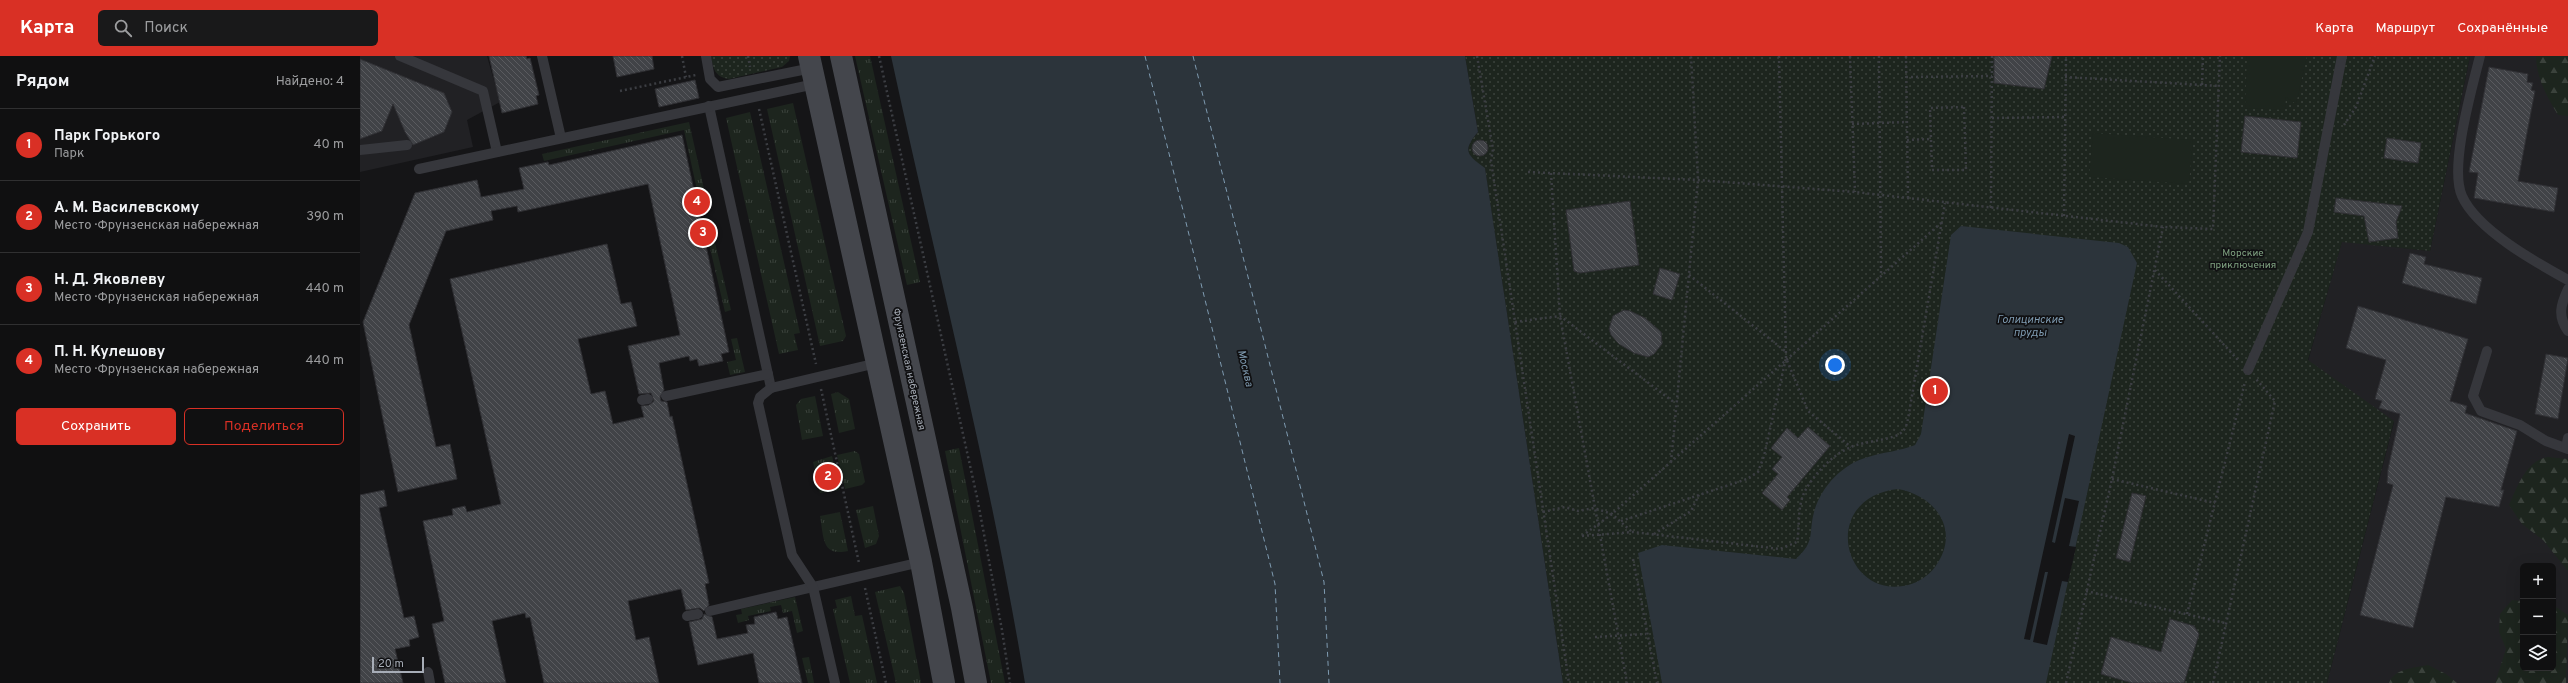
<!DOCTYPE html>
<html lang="ru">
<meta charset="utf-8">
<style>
:root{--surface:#101011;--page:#19191a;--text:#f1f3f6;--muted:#9c9d9f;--line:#303031;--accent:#d93025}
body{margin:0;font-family:Overpass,sans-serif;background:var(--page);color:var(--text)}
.controls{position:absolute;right:12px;bottom:12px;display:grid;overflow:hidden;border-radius:6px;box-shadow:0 4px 16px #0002}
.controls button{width:36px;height:36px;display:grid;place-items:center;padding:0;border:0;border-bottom:1px solid var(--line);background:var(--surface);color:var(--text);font:20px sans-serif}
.scale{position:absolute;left:12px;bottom:10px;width:52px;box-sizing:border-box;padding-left:4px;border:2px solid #a7adb7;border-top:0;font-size:11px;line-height:14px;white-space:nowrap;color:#a7adb7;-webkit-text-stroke:3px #101012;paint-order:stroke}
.you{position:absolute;left:1475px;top:309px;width:14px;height:14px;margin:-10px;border:3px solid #fff;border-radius:50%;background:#1a73e8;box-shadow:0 0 0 6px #1a73e833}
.badge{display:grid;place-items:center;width:26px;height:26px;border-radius:50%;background:var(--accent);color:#fff;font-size:13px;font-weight:700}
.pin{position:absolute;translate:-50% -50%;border:2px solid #fff;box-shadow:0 1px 4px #0006}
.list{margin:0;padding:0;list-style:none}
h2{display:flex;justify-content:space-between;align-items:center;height:52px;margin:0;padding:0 16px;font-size:17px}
h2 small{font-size:13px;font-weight:400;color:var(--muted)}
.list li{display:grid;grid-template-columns:26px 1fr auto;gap:12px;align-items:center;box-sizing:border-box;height:72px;padding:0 16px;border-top:1px solid var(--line)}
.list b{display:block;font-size:15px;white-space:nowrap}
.list p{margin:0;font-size:13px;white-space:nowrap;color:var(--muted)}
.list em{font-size:13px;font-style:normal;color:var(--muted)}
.actions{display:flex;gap:8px;padding:12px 16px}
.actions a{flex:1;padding:9px 0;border:1px solid var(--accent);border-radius:6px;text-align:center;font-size:14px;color:var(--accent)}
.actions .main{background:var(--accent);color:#fff}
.icon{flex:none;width:22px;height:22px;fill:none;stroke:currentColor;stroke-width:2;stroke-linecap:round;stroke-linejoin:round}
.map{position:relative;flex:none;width:2208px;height:627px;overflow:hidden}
header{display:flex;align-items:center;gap:24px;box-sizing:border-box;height:56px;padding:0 20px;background:var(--accent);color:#fff}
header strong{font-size:19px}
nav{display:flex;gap:22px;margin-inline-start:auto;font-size:14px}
.search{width:280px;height:36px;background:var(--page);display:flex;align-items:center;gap:10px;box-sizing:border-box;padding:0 14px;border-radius:6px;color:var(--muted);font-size:15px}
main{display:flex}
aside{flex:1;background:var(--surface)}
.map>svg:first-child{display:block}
.built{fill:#212124;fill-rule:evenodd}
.grass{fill:url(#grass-tufts)}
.forest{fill:url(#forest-firs)}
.park{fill:url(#park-dots)}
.pitch{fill:#1d251e}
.water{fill:#2c343b;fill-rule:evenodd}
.pier{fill:#151517}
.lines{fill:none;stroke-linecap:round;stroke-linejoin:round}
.ferry{stroke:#7f9bb1;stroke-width:1;stroke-dasharray:5 4;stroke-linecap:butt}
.building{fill:url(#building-back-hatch);stroke:#2f2f33}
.path{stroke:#3c3e43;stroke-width:2.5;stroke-dasharray:2 3;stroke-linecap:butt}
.service{stroke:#36373c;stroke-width:10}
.secondary{stroke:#44464c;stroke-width:22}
.labels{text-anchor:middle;stroke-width:3.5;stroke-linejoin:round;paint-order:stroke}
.park-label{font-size:10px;fill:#7fa180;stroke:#101012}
.street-label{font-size:10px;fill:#a7adb7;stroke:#101012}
.water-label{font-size:11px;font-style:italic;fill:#7f9bb1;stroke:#101012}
</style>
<header>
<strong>Карта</strong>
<div class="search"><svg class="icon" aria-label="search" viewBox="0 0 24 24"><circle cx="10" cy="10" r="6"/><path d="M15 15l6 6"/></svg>Поиск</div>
<nav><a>Карта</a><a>Маршрут</a><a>Сохранённые</a></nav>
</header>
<main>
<aside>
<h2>Рядом<small>Найдено: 4</small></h2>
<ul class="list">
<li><span class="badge">1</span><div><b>Парк Горького</b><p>Парк</p></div><em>40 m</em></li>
<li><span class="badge">2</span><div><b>А. М. Василевскому</b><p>Место · Фрунзенская набережная</p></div><em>390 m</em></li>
<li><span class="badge">3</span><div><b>Н. Д. Яковлеву</b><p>Место · Фрунзенская набережная</p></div><em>440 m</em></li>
<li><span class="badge">4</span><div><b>П. Н. Кулешову</b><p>Место · Фрунзенская набережная</p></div><em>440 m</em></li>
</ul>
<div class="actions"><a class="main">Сохранить</a><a>Поделиться</a></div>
</aside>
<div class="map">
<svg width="2208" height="627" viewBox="0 0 2208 627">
<defs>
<pattern id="grass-tufts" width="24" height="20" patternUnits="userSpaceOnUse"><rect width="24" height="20" fill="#1d251e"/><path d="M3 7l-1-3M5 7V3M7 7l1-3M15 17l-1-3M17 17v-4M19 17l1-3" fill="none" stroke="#3b423c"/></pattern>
<pattern id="forest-firs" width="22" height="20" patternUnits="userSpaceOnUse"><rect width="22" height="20" fill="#1d251e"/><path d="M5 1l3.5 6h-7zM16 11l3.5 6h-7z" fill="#3b423c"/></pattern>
<pattern id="park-dots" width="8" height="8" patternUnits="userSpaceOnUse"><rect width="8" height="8" fill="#1d251e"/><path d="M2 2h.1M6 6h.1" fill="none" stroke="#3b423c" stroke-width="1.8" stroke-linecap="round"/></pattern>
<pattern id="building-back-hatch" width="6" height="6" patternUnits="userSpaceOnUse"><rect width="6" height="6" fill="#414347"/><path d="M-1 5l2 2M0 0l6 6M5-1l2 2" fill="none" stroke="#5a5b5f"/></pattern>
</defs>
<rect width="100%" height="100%" fill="#151517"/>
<g class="built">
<polygon points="0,0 127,0 140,46 107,64 113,91 0,116"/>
<path d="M2110,0H2208V627H1967L2034,366L1948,305L1982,185L2070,195ZM2163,510H2193V612H2163Z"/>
</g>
<g class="grass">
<polygon points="495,0 510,0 560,226 547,229"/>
<polygon points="433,47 486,280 483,285 460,290 407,53"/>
<polygon points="390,56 440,277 434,278 438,294 419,298 366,62"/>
<polygon points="329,66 347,146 340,148 324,74 184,105 182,98"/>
<polygon points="352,174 371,254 365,256 346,175"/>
<polygon points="377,282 385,316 370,319 367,306 376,304 371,283"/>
<polygon points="478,336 489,343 495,373 479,377 471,338"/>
<polygon points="455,340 463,380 442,384 436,349 441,343"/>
<polygon points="599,392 645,627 631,627 585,395"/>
<polygon points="495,395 499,398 505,426 502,429 485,433 477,399"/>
<polygon points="472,400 480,434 460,437 453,406"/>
<polygon points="513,450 519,480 516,488 505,492 496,454"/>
<path d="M480,456L488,495C461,501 464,481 460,460Z"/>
<polygon points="540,530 544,537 561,627 536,627 515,536"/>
<polygon points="491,540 495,560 502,559 517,627 490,627 473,553 477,552 475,544"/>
<polygon points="435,541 443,575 437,577 432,555 423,557 421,549 410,551 411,555 388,560 389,564 378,567 376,559 382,558 381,553"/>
<polygon points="449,601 454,627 448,627 442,602"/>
</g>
<g class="forest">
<path d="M2176,0H2208V60L2198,59C2187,41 2176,21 2176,0Z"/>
<path d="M2188,401L2208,403V515L2183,484L2162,468L2149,449C2157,432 2166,404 2188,401Z"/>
<polygon points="2152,544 2163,545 2163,612 2193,612 2193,549 2208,559 2206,627 2135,627 2146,593 2139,576 2140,558"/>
<path d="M2068,609L2086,618L2097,627H2029C2035,612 2054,612 2068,609Z"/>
</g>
<g class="park">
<path d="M351,0H430L429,5L422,11L369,23C355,21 353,13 351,0Z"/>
<path d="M1105,0H2110L2070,195L1982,186L1948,304L2034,365L1967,627H1203L1125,113C1107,99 1102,95 1118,76Z"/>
</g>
<g class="pitch">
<polygon points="1887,0 1947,0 1936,48 1926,41 1925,54 1885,52"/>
<polygon points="1733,77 1833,84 1829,128 1729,121"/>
</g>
<g class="water">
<path d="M531,0H1105L1118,76C1102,95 1107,99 1125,112L1203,627H665C630,416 576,209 531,0Z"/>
<path d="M1601,170L1759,187L1768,191L1777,207L1686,627H1302L1278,497L1302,489L1436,503C1456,484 1448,479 1454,456C1461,431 1482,408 1508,401C1524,396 1540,395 1555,389L1561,378L1591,179ZM1538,433C1577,440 1601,476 1575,511C1568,520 1559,526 1548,529C1483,545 1458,442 1538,433Z"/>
</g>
<polygon class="pier" points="1709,378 1715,380 1692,486 1695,487 1705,442 1719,445 1709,490 1716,491 1708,526 1702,525 1687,589 1673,586 1688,516 1685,516 1670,584 1664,583"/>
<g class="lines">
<g class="ferry">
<polyline points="785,0 915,528 920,627"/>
<polyline points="833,0 964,526 969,627"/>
</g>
</g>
<g class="building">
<polygon points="129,0 166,0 167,3 170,2 179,39 176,40 178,48 142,57"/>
<polygon points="253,0 292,0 294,13 257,21"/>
<polygon points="1634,0 1692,0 1684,33 1634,27"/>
<polygon points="0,3 84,37 92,56 84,76 53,89 45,76 33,48 22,75 0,83"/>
<polygon points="2129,11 2168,18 2167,26 2173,27 2171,34 2175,35 2158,125 2198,132 2194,156 2114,142 2118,117 2109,116"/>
<polygon points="335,24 339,42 299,51 295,33"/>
<polygon points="1885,60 1941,66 1937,102 1881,96"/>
<polygon points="322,79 369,296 361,298 363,305 339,310 337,303 330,305 329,300 299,307 304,334 300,341 301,345 307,346 310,361 312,360 349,527 345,528 349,549 344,555 340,552 326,554 321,533 268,545 276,584 289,581 299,627 184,627 170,561 166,562 165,557 132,565 146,627 85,627 72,568 84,565 63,465 93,459 92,453 105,450 107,456 141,448 90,223 247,188 261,248 271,246 277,270 218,283 231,338 245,335 253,368 284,361 281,350 289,349 294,345 291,337 279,338 268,290 320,279 288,128 158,156 157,150 131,155 133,164 86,175 49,269 76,391 90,388 97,423 38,436 3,266 55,137 117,124 121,141 164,133 159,112 188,106 189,109"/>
<polygon points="2027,82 2061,87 2058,107 2024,102"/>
<circle cx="1120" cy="92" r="8"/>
<polygon points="1976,142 2042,150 2036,166 2038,182 2009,186 2004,160 1974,156"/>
<polygon points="1270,145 1279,209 1220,217 1214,215 1206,154"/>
<polygon points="2050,197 2066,201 2064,208 2122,222 2116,248 2042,227"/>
<polygon points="1300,212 1320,218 1312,244 1293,238"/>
<polygon points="1998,250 2108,283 2090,345 2107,350 2105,357 2157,375 2141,434 2144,434 2139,451 2086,441 2053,572 2000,559 2033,429 2027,427 2028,413 2040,358 2019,352 2022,345 2015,343 2026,304 1986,292"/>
<polygon points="1264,254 1270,255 1285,262 1301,276 1302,288 1294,298 1288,301 1274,297 1259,288 1251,279 1249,273 1253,260"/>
<polygon points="2186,298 2208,302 2198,363 2175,358"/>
<polygon points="1448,371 1470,390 1427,441 1430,444 1422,454 1402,437 1418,418 1412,413 1422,401 1411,392 1427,372 1438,382"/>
<polygon points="24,434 27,450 19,452 44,562 54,560 59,581 49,584 50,590 35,593 43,627 0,627 0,439"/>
<polygon points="1772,437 1786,440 1770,506 1756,502"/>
<polygon points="416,556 418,563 427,561 442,627 399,627 393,597 338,609 329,566 342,563 344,558 352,561 357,583 388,577 386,569 395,568 394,561"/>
<polygon points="1810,563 1834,570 1839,578 1824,627 1772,627 1741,618 1751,581 1801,596"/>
</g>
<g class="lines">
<g class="path">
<polyline points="322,0 326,21"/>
<polyline points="388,0 390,11"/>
<polyline points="519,0 617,441 642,574 650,627"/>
<polyline points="1117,0 1133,93 1131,105 1209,627"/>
<polyline points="1419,0 1426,302 1448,355 1491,391"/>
<polyline points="1490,0 1495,136"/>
<polyline points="1519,0 1521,219"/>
<polyline points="1546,0 1548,142"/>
<polyline points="1546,21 1632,20"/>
<polyline points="1705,21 1859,30"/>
<polyline points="1842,29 1843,0"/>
<polyline points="260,35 336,19"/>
<polygon points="1604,51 1606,114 1572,114 1570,52"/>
<polyline points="399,53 456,308"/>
<polyline points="1632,62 1704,61"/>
<polyline points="1492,68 1547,66"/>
<polyline points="1984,69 1996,51 2015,0"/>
<polyline points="1547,84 1571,83"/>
<polyline points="1168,116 1338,124 1495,136 1803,171 1853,173 1860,0"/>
<polyline points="1191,117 1200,260 1267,627"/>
<polyline points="1631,152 1632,0"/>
<polyline points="1704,160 1706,0"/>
<polyline points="1795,214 1878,304"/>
<polyline points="1329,219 1425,295"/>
<polyline points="1155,266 1200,260 1315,347"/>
<polyline points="461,333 499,507"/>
<polyline points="1311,406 1338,124 1331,0"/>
<polyline points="1752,423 1855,447"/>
<polyline points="1183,456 1205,451 1218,455 1234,452 1252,458 1272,476"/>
<polyline points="1261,465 1387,423 1398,416 1404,400 1426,302"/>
<polyline points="1294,478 1331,455 1339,439"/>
<path d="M1222,480L1273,476L1420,493L1437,486C1440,470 1437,450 1445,435C1455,417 1472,399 1491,391C1504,385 1536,384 1543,375C1546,372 1547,367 1548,363L1585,147"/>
<polyline points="1222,480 1252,458 1581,167"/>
<polyline points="1273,503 1297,627"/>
<polyline points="505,532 526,627"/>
<polyline points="1726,535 1865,567"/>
<polyline points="1827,558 1885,326"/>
<polyline points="1235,581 1286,578"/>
<polyline points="1706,627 1752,423 1803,171"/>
<polyline points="1853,627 1915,345 1896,323"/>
</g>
<g class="service">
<polyline points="40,0 123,35 137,96"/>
<polyline points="182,0 201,82"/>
<polyline points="346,0 350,23 358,31 452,12"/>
<path d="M2120,0C2112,32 2089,111 2102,140C2117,174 2177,207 2208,224"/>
<polyline points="349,50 411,332"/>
<polyline points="0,94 47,89"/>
<polyline points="59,113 455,28"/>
<path d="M2208,233C2201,248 2197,260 2208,275"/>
<polyline points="2127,295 2113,340 2121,355 2160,369 2186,385 2208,393"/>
<polyline points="1888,314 1948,176 1982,0"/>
<polyline points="306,340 408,318"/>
<polyline points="282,344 288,343"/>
<polyline points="2206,392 2208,382"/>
<polyline points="350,555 561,506"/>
<polyline points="327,560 338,558"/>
<polyline points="68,616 70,627"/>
<polyline points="475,627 453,531 432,499 398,347 400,341 411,332 517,307"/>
</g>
<g class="secondary">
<polyline points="449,0 561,506 584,627"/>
<polyline points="481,0 602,552 616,627"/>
</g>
</g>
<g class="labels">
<g class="park-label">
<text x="1883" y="200">Морские<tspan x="1883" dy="12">приключения</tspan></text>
</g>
<g class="street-label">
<text transform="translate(550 313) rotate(78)" y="4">Фрунзенская набережная</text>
</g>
<g class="water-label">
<text x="1670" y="267">Голицинские<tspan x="1670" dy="13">пруды</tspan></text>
<text transform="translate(886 312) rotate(77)" y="4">Москва</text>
</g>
</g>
</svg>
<div class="controls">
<button>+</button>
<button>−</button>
<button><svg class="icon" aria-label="layers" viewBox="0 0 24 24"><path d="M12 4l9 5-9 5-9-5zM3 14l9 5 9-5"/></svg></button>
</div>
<div class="scale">20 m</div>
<div class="you"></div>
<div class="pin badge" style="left:1575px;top:335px">1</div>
<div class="pin badge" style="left:468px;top:421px">2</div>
<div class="pin badge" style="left:343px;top:177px">3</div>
<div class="pin badge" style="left:337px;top:146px">4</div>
</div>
</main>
